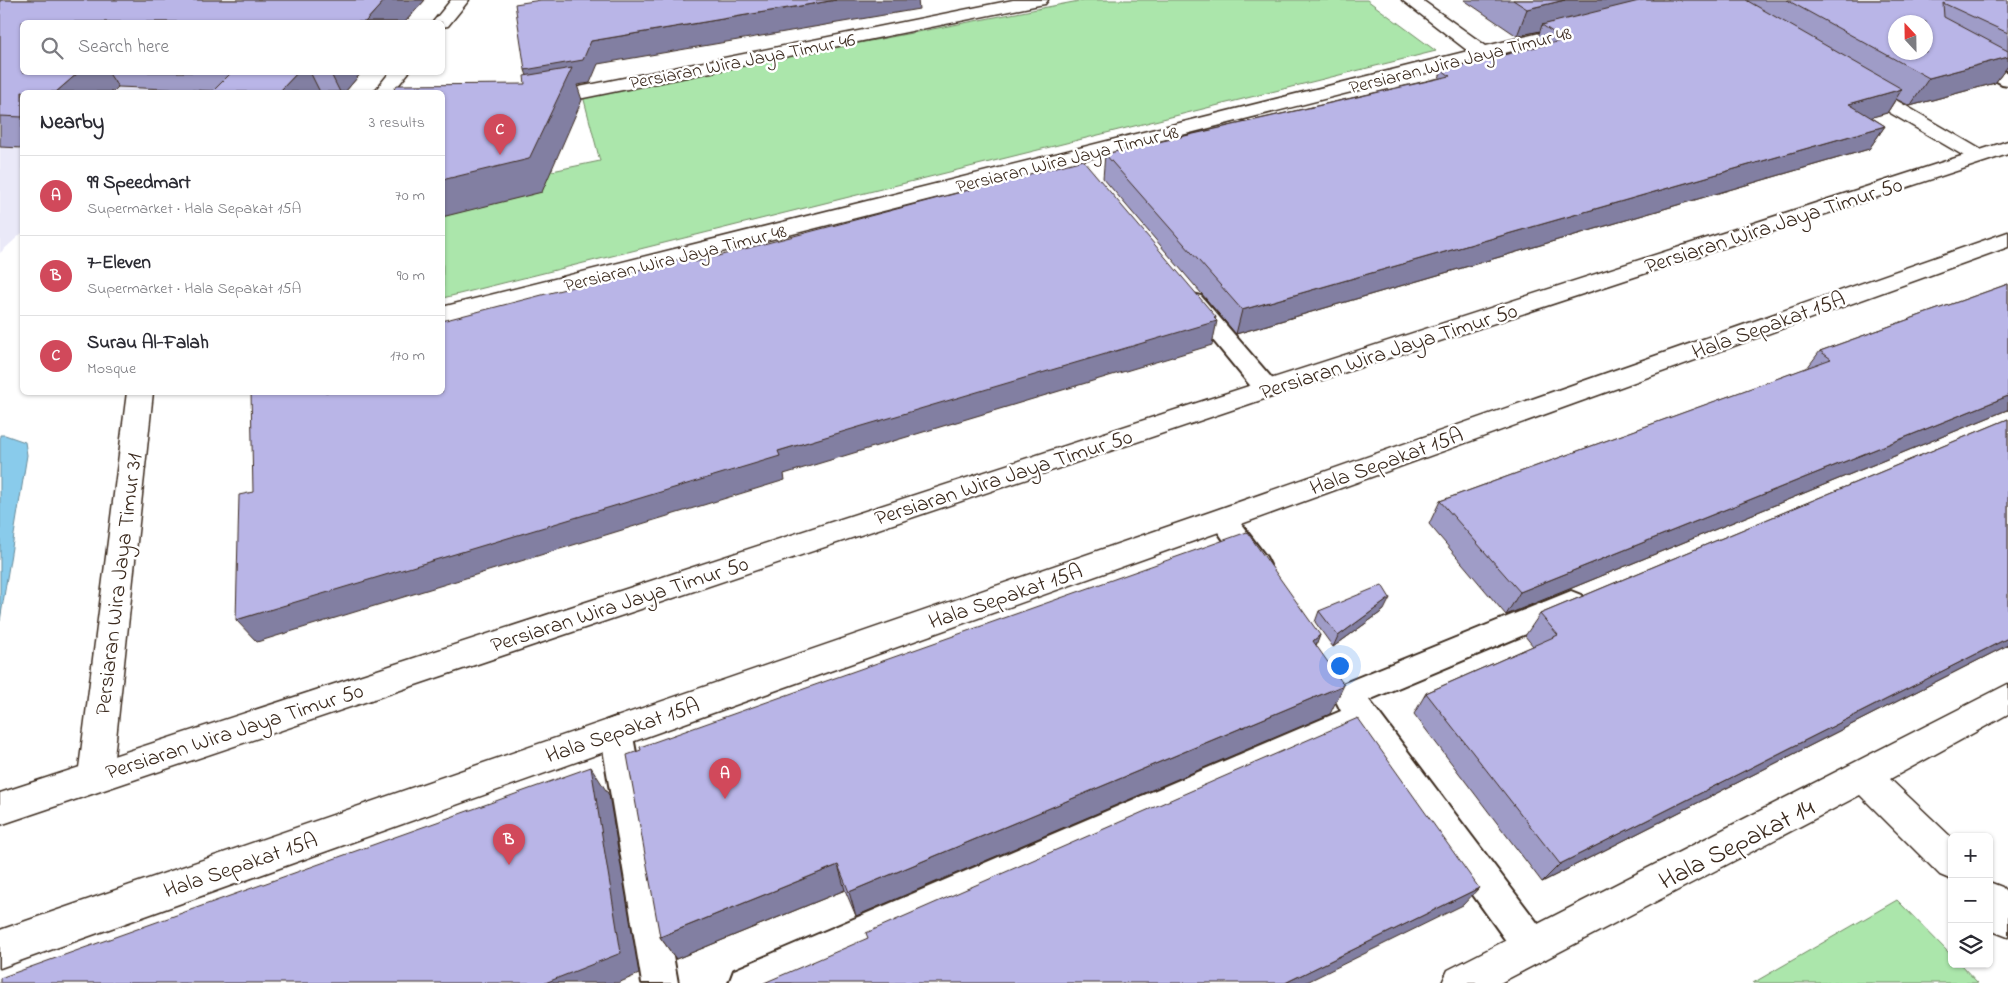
<!DOCTYPE html>
<meta charset="utf-8">
<style>
:root{--surface:#fff;--page:#f7f7f7;--text:#2b2b33;--muted:#7c7c81;--line:#e1e1e2;--accent:#d1495b}
body{margin:0;font-family:"Indie Flower",sans-serif;background:var(--page);color:var(--text)}
.controls{position:absolute;right:15px;bottom:15px;display:grid;overflow:hidden;border-radius:8px;box-shadow:0 1px 4px #0004}
.controls button{width:45px;height:45px;display:grid;place-items:center;padding:0;border:0;border-bottom:1px solid var(--line);background:var(--surface);color:var(--text);font:25px sans-serif}
.compass{position:absolute;left:1888px;top:15px;width:45px;height:45px;border-radius:50%;background:var(--surface);box-shadow:0 1px 4px #0004;rotate:338deg}
.you{position:absolute;left:1339px;top:665px;width:18px;height:18px;margin:-12px;border:4px solid #fff;border-radius:50%;background:#1a73e8;box-shadow:0 0 0 8px #1a73e833}
.badge{display:grid;place-items:center;width:32px;height:32px;border-radius:50%;background:var(--accent);color:#fff;font-size:16px;font-weight:700}
.pin{position:absolute;translate:-50% -41px;filter:drop-shadow(0 1px 2px #0008)}
.pin::after{content:'';position:absolute;top:26px;width:18px;height:15px;background:inherit;clip-path:polygon(0 0,100% 0,50% 100%)}
.list{margin:0;padding:0;list-style:none}
h2{display:flex;justify-content:space-between;align-items:center;height:65px;margin:0;padding:0 20px;font-size:21px}
h2 small{font-size:16px;font-weight:400;color:var(--muted)}
.list li{display:grid;grid-template-columns:32px 1fr auto;gap:15px;align-items:center;box-sizing:border-box;height:80px;padding:0 20px;border-top:1px solid var(--line)}
.list b{display:block;font-size:19px;white-space:nowrap}
.list p{margin:0;font-size:16px;white-space:nowrap;color:var(--muted)}
.list em{font-size:16px;font-style:normal;color:var(--muted)}
.icon{flex:none;width:28px;height:28px;fill:none;stroke:currentColor;stroke-width:2;stroke-linecap:round;stroke-linejoin:round}
.map{position:relative;flex:none;width:2008px;height:983px;overflow:hidden}
.search{position:absolute;background:var(--surface);box-shadow:0 1px 4px #0004;left:20px;top:20px;width:425px;height:55px;display:flex;align-items:center;gap:12px;box-sizing:border-box;padding:0 18px;border-radius:8px;color:var(--muted);font-size:19px}
.panel{position:absolute;background:var(--surface);box-shadow:0 1px 4px #0004;left:20px;top:90px;width:425px;height:305px;border-radius:8px}
.map>svg:first-child{display:block}
.built{fill:#eae9f8}
.green{fill:#abe6ab;stroke:#738864}
.water{fill:#89cbeb;stroke:#6a8b99}
.lines{fill:none;stroke-linecap:round;stroke-linejoin:round}
.lane-casing{stroke:#3b2a1e;stroke-width:4}
.street-casing{stroke:#3b2a1e;stroke-width:3}
.secondary-casing{stroke:#3b2a1e;stroke-width:3}
.lane{fill:#fff;fill-rule:evenodd}
.street{fill:#fff;fill-rule:evenodd}
.secondary{fill:#fff;fill-rule:evenodd}
.wall{fill:#9f9cc7;stroke:#3b2a1e}
.shaded-wall{fill:#827fa2;stroke:#3b2a1e}
.building{fill:#b9b5e7;stroke:#3b2a1e;fill-rule:evenodd}
.labels{text-anchor:middle;stroke-width:5;stroke-linejoin:round;paint-order:stroke}
.far-street-label{font-size:19px;fill:#3b2a1e;stroke:#fff}
.street-label{font-size:22px;fill:#3b2a1e;stroke:#fff}
.near-street-label{font-size:26px;fill:#3b2a1e;stroke:#fff}
</style>
<div class="map">
<svg width="2008" height="983" viewBox="0 0 2008 983">
<rect width="100%" height="100%" fill="#fff"/>
<filter id="ink" filterUnits="userSpaceOnUse"><feTurbulence type="fractalNoise" baseFrequency=".02" numOctaves="2"/><feDisplacementMap in="SourceGraphic" scale="10" xChannelSelector="R" yChannelSelector="G"/><feConvolveMatrix kernelMatrix="1 2 1 2 8 2 1 2 1" color-interpolation-filters="sRGB"/></filter>
<g filter="url(#ink)">
<polygon class="built" points="0,0 22,22 22,72 208,73 185,92 22,92 22,233 0,253"/>
<g class="green">
<polygon points="1084,0 1367,0 1436,51 443,298 442,194 600,161 583,96"/>
<polygon points="1897,900 1952,956 1952,964 1960,964 1978,983 1753,983"/>
</g>
<polygon class="water" points="0,435 5,435 25,442 27,455 0,621"/>
<g class="lines">
<g class="lane-casing">
<g id="lane">
<polygon points="1926,31 2008,73 2008,85 2002,84 1926,43"/>
<polygon points="1193,294 1201,296 1276,383 1279,389 1276,395 1267,398 1258,395 1185,306 1182,301 1185,296"/>
<polygon points="1223,509 1232,512 1266,557 1270,565 1266,573 1256,576 1246,573 1214,526 1210,519 1214,512"/>
<polygon points="1571,591 1581,595 1585,603 1581,611 1369,700 1545,933 1550,946 1545,959 1532,964 1519,959 1357,733 789,983 729,983 734,970 1341,711 1333,695 1337,686"/>
<polygon points="616,717 627,721 632,731 678,983 642,983 600,731 605,721"/>
</g>
</g>
<g class="street-casing">
<g id="street">
<polygon points="451,0 469,0 448,26 442,27 442,22 433,22"/>
<polygon points="1013,0 1048,0 1045,4 1039,5 544,106 537,104 534,100 537,96 544,94"/>
<polygon points="1402,0 1422,0 1486,46 1573,25 1579,26 1582,30 1579,34 1489,57 442,323 442,307 1468,51"/>
<polygon points="390,72 409,72 393,92 374,92"/>
<polygon points="1858,80 1865,82 1985,152 1988,156 1985,160 1978,162 1971,160 1851,90 1849,86 1851,82"/>
<polygon points="2008,232 2008,247 1233,527 0,968 0,930 1213,511"/>
<polygon points="127,392 153,392 112,776 107,787 95,792 83,787 78,776"/>
<polygon points="2008,684 2008,714 1890,779 1952,838 1952,880 1940,875 1860,795 1500,983 1442,983 1448,970"/>
<polygon points="1989,882 2002,887 2008,893 2008,937 1995,932 1989,926"/>
</g>
</g>
<g class="secondary-casing">
<polygon id="secondary" points="2008,141 2008,154 1276,395 0,825 0,793 1258,383"/>
</g>
<use href="#lane" class="lane"/>
<use href="#street" class="street"/>
<use href="#secondary" class="secondary"/>
</g>
<g class="wall">
<polygon points="0,0 425,0 405,22 22,22 22,72 362,72 345,92 212,92 214,91 118,87 113,92 22,92 22,148 0,147"/>
<polygon points="1464,0 2008,0 2008,71 2005,70 1995,83 1910,106 1896,99 1887,113 1871,117 1885,126 1869,149 1236,334 1103,178 1105,154 1439,78 1442,70 1534,48 1540,31 1517,36"/>
<polygon points="2008,284 2008,411 2007,410 1506,615 1429,524 1440,501 1807,368 1820,351"/>
<polygon points="2008,419 2008,645 1542,882 1414,714 1426,693 1533,646 1525,636 1540,614"/>
<polygon points="1384,610 1333,647 1315,622 1319,611"/>
<polygon points="1320,635 1316,646 1330,714 856,916 845,890 676,959 660,937"/>
</g>
<g class="shaded-wall">
<polygon points="385,0 425,0 405,22 365,22"/>
<polygon points="836,0 918,0 919,9 598,64 590,83 577,85 582,100 542,192 442,217 442,180 533,93 525,70 591,41"/>
<polygon points="1565,0 1663,0 1542,25 1540,31 1517,36 1527,9"/>
<polygon points="2008,57 2008,66 1995,83 1910,106 1929,78"/>
<polygon points="79,72 108,72 118,87 113,92 56,92"/>
<polygon points="298,72 310,72 320,92 279,92"/>
<polygon points="330,72 362,72 345,92 340,92"/>
<polygon points="1902,89 1887,113 1834,128 1849,104"/>
<polygon points="1885,126 1869,149 1236,334 1242,310"/>
<polygon points="1216,317 1215,321 1217,321 1212,345 784,474 785,480 257,642 236,620 778,451"/>
<polygon points="2008,396 2008,410 2007,410 1506,615 1520,592"/>
<polygon points="1390,598 1384,610 1333,647 1338,636"/>
<polygon points="1320,635 1308,665 1313,641"/>
<polygon points="2008,638 2008,645 1542,882 1560,864"/>
<polygon points="1344,685 1330,714 856,916 849,892"/>
<polygon points="591,767 609,795 639,974 618,983 545,983"/>
<polygon points="838,865 845,890 676,959 660,937"/>
<polygon points="1479,888 1463,905 1305,983 1285,983"/>
</g>
<g class="building">
<polygon points="0,0 385,0 365,22 22,22 22,72 79,72 56,92 22,92 22,117 0,116"/>
<polygon points="541,0 836,0 591,41 583,60 525,70 515,4"/>
<polygon points="1513,0 1565,0 1527,9"/>
<polygon points="1643,0 1746,0 1902,89 1849,104 1885,126 1242,310 1105,154 1450,76 1442,70 1565,40 1542,25"/>
<path d="M1787,0H2008V33L1943,3L1944,17L2008,51V57L1929,78ZM1896,22H1926V52H1896Z"/>
<polygon points="572,68 529,159 442,180 442,92 392,92 397,85 525,84 524,76"/>
<polygon points="232,72 298,72 279,92 212,92"/>
<polygon points="1083,160 1216,317 1214,318 1217,321 778,451 780,456 236,620 239,495 253,492 251,392 442,392 442,321 692,256 695,262"/>
<polygon points="2008,284 2008,396 1520,592 1440,501 1831,359 1820,351"/>
<polygon points="2008,419 2008,638 1560,864 1426,693 1558,635 1540,614"/>
<polygon points="1247,532 1320,635 1313,641 1344,685 849,892 838,865 660,937 627,755 641,750 640,747"/>
<polygon points="1382,585 1390,598 1338,636 1319,611"/>
<polygon points="1358,718 1479,888 1285,983 764,983 868,938 866,933"/>
<polygon points="591,767 621,953 545,983 0,983 0,978"/>
</g>
</g>
<g class="labels">
<g class="far-street-label">
<text transform="translate(1460 59) rotate(-14)" y="7">Persiaran Wira Jaya Timur 48</text>
<text transform="translate(742 60) rotate(-11)" y="7">Persiaran Wira Jaya Timur 46</text>
<text transform="translate(1067 158) rotate(-14)" y="7">Persiaran Wira Jaya Timur 48</text>
<text transform="translate(675 257) rotate(-14)" y="7">Persiaran Wira Jaya Timur 48</text>
</g>
<g class="street-label">
<text transform="translate(1773 224) rotate(-18)" y="8">Persiaran Wira Jaya Timur 50</text>
<text transform="translate(1768 324) rotate(-20)" y="8">Hala Sepakat 15A</text>
<text transform="translate(1388 350) rotate(-18)" y="8">Persiaran Wira Jaya Timur 50</text>
<text transform="translate(1386 460) rotate(-20)" y="8">Hala Sepakat 15A</text>
<text transform="translate(1003 476) rotate(-18)" y="8">Persiaran Wira Jaya Timur 50</text>
<text transform="translate(117 584) rotate(-83)" y="8">Persiaran Wira Jaya Timur 31</text>
<text transform="translate(1005 595) rotate(-19)" y="8">Hala Sepakat 15A</text>
<text transform="translate(619 603) rotate(-18)" y="8">Persiaran Wira Jaya Timur 50</text>
<text transform="translate(622 729) rotate(-19)" y="8">Hala Sepakat 15A</text>
<text transform="translate(234 730) rotate(-18)" y="8">Persiaran Wira Jaya Timur 50</text>
<text transform="translate(240 864) rotate(-19)" y="8">Hala Sepakat 15A</text>
</g>
<g class="near-street-label">
<text transform="translate(1736 843) rotate(-27)" y="9">Hala Sepakat 14</text>
</g>
</g>
</svg>
<div class="controls">
<button>+</button>
<button>−</button>
<button><svg class="icon" aria-label="layers" viewBox="0 0 24 24"><path d="M12 4l9 5-9 5-9-5zM3 14l9 5 9-5"/></svg></button>
</div>
<svg class="compass" viewBox="-18 -18 36 36"><path d="M0-13l5 13h-10z" fill="#e53935"/><path d="M0 13l5-13h-10z" fill="#7c7c81"/></svg>
<div class="you"></div>
<div class="pin badge" style="left:725px;top:799px">A</div>
<div class="pin badge" style="left:509px;top:865px">B</div>
<div class="pin badge" style="left:500px;top:155px">C</div>
<div class="search"><svg class="icon" aria-label="search" viewBox="0 0 24 24"><circle cx="10" cy="10" r="6"/><path d="M15 15l6 6"/></svg>Search here</div>
<section class="panel">
<h2>Nearby<small>3 results</small></h2>
<ul class="list">
<li><span class="badge">A</span><div><b>99 Speedmart</b><p>Supermarket · Hala Sepakat 15A</p></div><em>70 m</em></li>
<li><span class="badge">B</span><div><b>7-Eleven</b><p>Supermarket · Hala Sepakat 15A</p></div><em>90 m</em></li>
<li><span class="badge">C</span><div><b>Surau Al-Falah</b><p>Mosque</p></div><em>170 m</em></li>
</ul>
</section>
</div>
